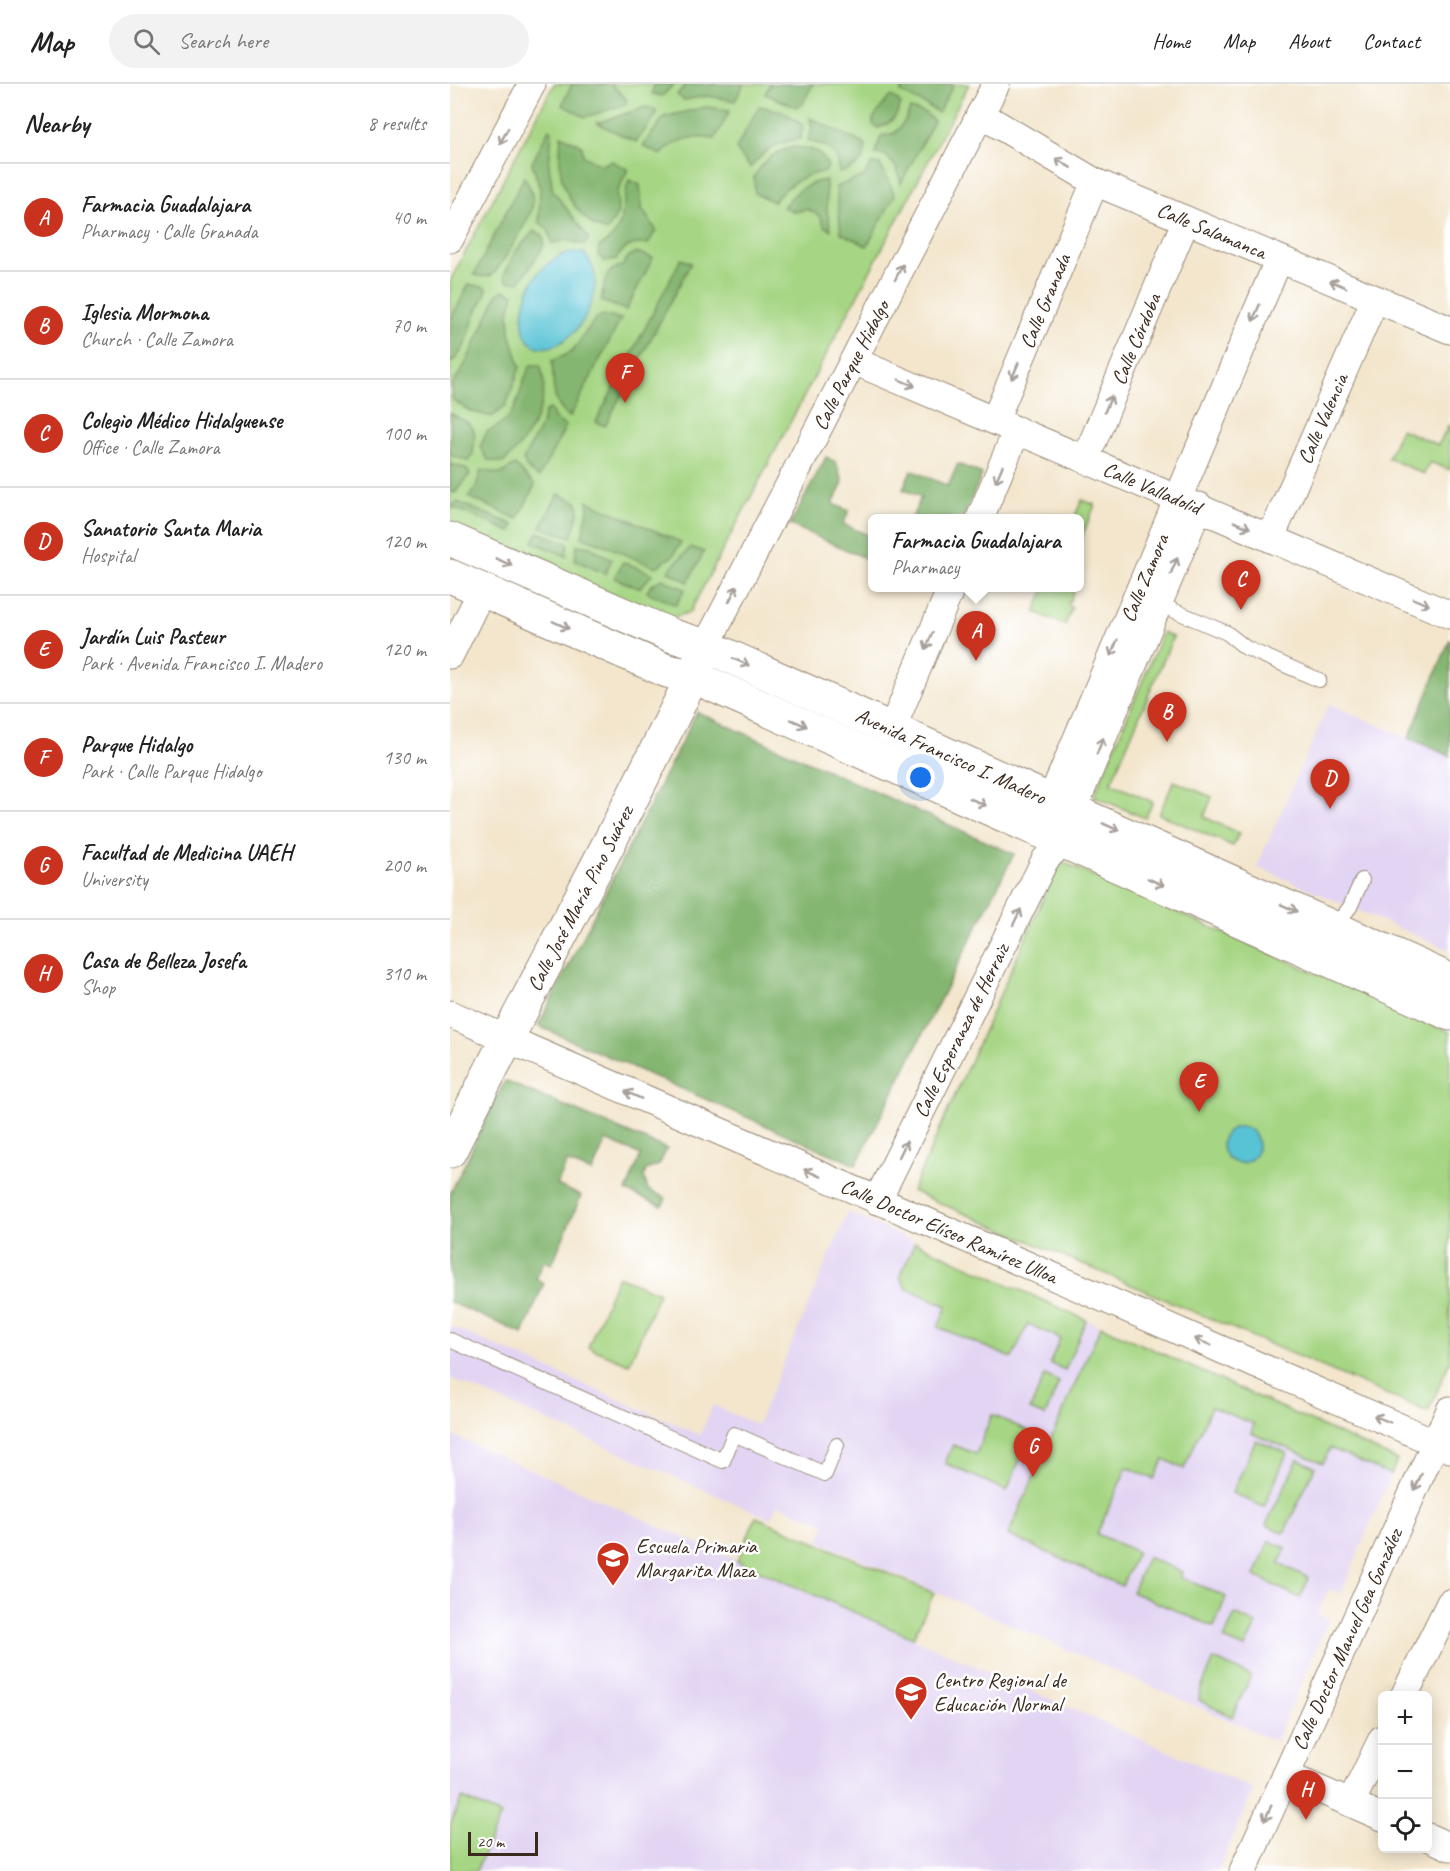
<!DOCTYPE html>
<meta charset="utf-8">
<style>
:root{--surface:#fff;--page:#f2f2f2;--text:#222;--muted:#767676;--line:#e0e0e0;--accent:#c8321e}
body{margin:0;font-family:Caveat,sans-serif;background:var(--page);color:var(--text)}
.controls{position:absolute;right:18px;bottom:18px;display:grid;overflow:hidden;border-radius:9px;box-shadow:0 3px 15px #0003}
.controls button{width:54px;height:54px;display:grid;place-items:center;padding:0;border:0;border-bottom:2px solid var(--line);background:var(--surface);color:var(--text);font:30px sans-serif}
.scale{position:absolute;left:18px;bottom:15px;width:70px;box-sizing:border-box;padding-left:6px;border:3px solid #3b2a1e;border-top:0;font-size:16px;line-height:21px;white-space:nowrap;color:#3b2a1e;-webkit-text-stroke:4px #fff;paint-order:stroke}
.you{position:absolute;left:471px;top:694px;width:21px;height:21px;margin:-15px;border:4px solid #fff;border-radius:50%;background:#1a73e8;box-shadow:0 0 0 9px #1a73e833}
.badge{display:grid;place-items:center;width:39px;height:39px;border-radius:50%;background:var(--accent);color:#fff;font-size:20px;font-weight:700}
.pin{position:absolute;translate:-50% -50px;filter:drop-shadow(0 2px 3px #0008)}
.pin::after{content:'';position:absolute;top:32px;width:21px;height:18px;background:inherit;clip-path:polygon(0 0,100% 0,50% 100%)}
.popup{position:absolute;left:418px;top:430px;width:216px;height:78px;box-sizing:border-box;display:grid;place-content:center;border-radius:9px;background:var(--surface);filter:drop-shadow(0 2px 4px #0005);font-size:20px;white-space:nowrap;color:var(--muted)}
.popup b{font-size:22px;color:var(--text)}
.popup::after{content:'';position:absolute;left:50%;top:100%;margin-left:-12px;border:12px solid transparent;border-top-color:var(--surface)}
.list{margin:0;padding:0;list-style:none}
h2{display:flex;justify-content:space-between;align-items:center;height:78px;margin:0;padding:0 24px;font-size:26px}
h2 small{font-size:20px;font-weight:400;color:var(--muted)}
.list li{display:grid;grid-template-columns:39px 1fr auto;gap:18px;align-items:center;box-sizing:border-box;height:108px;padding:0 24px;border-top:2px solid var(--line)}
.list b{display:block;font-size:22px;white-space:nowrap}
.list p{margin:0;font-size:20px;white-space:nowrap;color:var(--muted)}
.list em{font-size:20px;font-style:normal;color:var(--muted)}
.icon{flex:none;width:33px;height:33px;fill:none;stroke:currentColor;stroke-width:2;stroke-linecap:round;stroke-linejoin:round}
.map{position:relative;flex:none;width:1000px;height:1787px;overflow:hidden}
header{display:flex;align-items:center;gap:36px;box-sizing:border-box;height:84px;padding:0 30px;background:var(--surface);border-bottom:2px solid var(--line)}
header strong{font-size:28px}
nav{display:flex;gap:33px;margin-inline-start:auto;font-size:21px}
.search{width:420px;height:54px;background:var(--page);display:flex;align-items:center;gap:15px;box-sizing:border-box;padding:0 21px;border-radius:33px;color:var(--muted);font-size:22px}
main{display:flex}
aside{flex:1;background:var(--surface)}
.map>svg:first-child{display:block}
.built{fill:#e2d4f3}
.green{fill:#a6d583;stroke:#708050;stroke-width:1.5}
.forest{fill:#84b671;stroke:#607048;stroke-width:1.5}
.water{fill:#59c3d5;stroke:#4a767a;stroke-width:1.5}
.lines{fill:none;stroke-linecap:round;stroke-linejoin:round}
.service-casing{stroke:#978876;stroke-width:16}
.minor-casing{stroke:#978876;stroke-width:29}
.secondary-casing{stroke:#978876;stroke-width:35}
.primary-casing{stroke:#978876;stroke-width:35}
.service{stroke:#fff;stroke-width:14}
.minor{stroke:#fff;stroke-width:27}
.secondary{stroke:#fff;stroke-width:33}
.primary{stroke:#fff;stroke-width:33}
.oneway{stroke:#a79f9a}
.labels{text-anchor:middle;stroke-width:5;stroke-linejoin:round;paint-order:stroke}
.street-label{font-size:21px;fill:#3b2a1e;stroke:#fff}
.poi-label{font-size:21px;fill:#3b2a1e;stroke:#fff;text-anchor:start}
</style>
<header>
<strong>Map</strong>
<div class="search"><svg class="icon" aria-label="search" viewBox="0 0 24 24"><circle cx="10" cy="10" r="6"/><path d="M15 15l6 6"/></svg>Search here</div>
<nav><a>Home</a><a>Map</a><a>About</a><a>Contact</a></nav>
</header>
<main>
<aside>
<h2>Nearby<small>8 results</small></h2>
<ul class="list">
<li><span class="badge">A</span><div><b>Farmacia Guadalajara</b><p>Pharmacy · Calle Granada</p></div><em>40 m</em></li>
<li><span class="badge">B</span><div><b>Iglesia Mormona</b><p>Church · Calle Zamora</p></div><em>70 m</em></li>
<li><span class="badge">C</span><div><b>Colegio Médico Hidalguense</b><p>Office · Calle Zamora</p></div><em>100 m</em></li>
<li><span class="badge">D</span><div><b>Sanatorio Santa Maria</b><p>Hospital</p></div><em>120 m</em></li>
<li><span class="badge">E</span><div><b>Jardín Luis Pasteur</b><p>Park · Avenida Francisco I. Madero</p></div><em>120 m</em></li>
<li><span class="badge">F</span><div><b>Parque Hidalgo</b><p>Park · Calle Parque Hidalgo</p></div><em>130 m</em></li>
<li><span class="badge">G</span><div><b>Facultad de Medicina UAEH</b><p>University</p></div><em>200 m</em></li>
<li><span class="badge">H</span><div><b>Casa de Belleza Josefa</b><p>Shop</p></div><em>310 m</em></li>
</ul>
</aside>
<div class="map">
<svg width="1000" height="1787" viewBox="0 0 1000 1787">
<rect width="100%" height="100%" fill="#fff"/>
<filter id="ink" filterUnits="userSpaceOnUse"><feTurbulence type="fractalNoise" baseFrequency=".0167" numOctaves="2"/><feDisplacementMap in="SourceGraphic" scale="12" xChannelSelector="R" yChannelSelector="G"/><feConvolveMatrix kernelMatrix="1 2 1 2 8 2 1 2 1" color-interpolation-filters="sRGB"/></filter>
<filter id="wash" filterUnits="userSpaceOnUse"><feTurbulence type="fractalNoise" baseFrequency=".008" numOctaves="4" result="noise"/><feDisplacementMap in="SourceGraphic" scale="24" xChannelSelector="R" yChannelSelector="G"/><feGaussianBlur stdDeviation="1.35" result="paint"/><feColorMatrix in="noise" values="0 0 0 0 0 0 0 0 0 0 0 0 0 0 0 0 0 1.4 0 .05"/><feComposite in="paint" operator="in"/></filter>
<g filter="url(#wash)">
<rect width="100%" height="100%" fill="#f3e6cd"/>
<g class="built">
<polygon points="879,620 1000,672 1000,866 807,783"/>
<polygon points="398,1128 947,1376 891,1510 879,1505 868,1530 879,1535 826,1657 369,1457 375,1440 327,1420 321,1435 0,1294 0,1242 250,1351 263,1321 307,1341"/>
<polygon points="0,1350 804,1705 768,1787 0,1787"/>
</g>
<g class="green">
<polygon points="104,0 519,0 240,528 219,535 0,440 0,197"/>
<polygon points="999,341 1000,386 980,378 974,390 938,374 951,345 988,361"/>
<polygon points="632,416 645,421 630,457 630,434 624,434"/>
<polygon points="595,504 625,504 618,521 622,524 615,541 585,528"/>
<polygon points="713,548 723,553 661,699 703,718 695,734 644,712"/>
<polygon points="724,697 762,713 754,733 789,749 783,762 709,730"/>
<polygon points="610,777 1000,948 1000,1277 978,1328 462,1107"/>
<polygon points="465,1158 636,1236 615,1286 600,1279 610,1254 578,1240 562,1274 488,1243 497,1222 456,1204 450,1193"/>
<polygon points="168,1192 209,1209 179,1280 138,1263"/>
<polygon points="651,1242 947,1376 941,1391 880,1364 873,1379 801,1349 804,1340 761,1323 734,1385 714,1375 704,1395 677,1383 647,1450 687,1468 672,1502 558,1451"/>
<polygon points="595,1291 609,1298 595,1332 580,1326"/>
<polygon points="542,1331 581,1348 557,1407 495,1379 503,1361 526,1370"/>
<polygon points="806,1356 837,1369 814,1423 782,1409"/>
<polygon points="848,1375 865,1383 834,1449 816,1441"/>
<polygon points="306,1433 484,1509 463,1554 287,1477"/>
<polygon points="819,1457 836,1464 829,1480 859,1494 850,1514 805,1492"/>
<polygon points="697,1473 732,1488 730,1493 776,1513 764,1543 682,1508"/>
<polygon points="785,1530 806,1540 795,1564 774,1555"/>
<polygon points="764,1575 801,1592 782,1633 749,1616 750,1607"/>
<polygon points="12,1714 51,1731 26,1787 0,1787 0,1741"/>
</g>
<g class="forest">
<polygon points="122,0 161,0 177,16 175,21 135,33 112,21"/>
<polygon points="204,0 224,0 212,12 202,10"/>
<polygon points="237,0 294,0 285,17 258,12 234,16 227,11"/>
<polygon points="320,0 363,0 352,21 346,23 315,10"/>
<path d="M454,0H504L488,29C477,19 463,16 451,8Z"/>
<path d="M442,12L451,20C446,34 442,39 428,44L423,40V34C431,26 433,18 442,12Z"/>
<path d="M309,22C327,25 340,29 353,42L350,55C327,57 314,67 300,84L286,65Z"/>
<polygon points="196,23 206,26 206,31 186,58 147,39"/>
<path d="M256,23L280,26L265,55C242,51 227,54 211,71L193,62L214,33Z"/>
<polygon points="460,25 475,29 484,37 451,99 446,83 435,71 425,70 431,52 445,49 455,37"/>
<path d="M360,34L416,61C415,79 405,85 389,89C390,68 377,62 358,56L362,45Z"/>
<polygon points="99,45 102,47 99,81 103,107 139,154 134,161 116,156 102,159 98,145 89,138 90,105 82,79"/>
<path d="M111,51L132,62L133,72L151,81L161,77L178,85L167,109L168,129L157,147C145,144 143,141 134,133C108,106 109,87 111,51Z"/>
<path d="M343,63C360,64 371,66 378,82L375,88C353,90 337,100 324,118L305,109L304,92C317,74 322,69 343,63Z"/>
<polygon points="422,80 430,80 445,111 417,162 391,149 386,103 414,92"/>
<path d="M74,93C80,102 85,112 82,124C81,132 48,187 42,191C36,194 30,192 24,191Z"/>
<path d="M179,96L190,101L192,125L206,146L198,160C182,159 175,162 166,175L154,177L148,171L149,163C180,145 169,124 179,96Z"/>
<path d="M376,96L377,126L381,146L375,143L370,132L357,125L345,128L333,123C346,107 356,99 376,96Z"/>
<path d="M84,147L93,151L94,161C90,168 72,197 67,198C64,199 60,197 57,197L54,191L65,168Z"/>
<path d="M186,168L203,174L176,226L151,217C155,200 153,186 172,182L178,173Z"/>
<polygon points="231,175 241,179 155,342 146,338"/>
<path d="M19,200L37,204C36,213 31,218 27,226C18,247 20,260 2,278L0,277V237Z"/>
<polygon points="53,206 64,210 59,228 60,249 70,283 56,321 42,333 20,327 3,316 2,301 16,279 47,211"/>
<path d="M153,231L171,235L120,333C100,320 104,299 102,277L122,268L145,235Z"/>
<path d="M81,281H90C103,316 79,356 53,379L38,376L30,363L37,348C75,330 64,311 81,281Z"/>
<polygon points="100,325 106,336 116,342 89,393 78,385 73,376 92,340 95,327"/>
<path d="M0,329C17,340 27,337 24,360C23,368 24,371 18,377L0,371Z"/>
<polygon points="376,373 386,378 393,398 383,420 399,427 393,440 422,453 422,477 340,441"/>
<polygon points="0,380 15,384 20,390 5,409 0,407"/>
<polygon points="508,380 532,390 513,434 462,434 471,413 453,405 461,386 498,402"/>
<polygon points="65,381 85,401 68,435 18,413 25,406 31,386 51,390"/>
<polygon points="108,410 127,418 129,427 121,453 91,443"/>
<path d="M137,417L231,458L223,472L206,483C182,475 156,459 132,453L138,426Z"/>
<polygon points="7,418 64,441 61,448 0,422"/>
<polygon points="88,448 118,459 116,472 83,458"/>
<polygon points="127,461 140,463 162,475 155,490 125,476"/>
<polygon points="241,463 254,468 238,498 218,487"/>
<polygon points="173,478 203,490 189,504 164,494"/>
<polygon points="212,495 235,505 226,521 197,508 201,501"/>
<polygon points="1000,555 1000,672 959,654"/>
<polygon points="247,628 564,770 406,1081 88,942"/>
<polygon points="55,997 217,1065 209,1081 196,1086 194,1093 198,1106 216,1114 212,1122 176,1107 191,1071 156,1056 142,1088 117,1078 107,1101 131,1112 102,1180 94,1177 86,1195 94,1199 73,1250 0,1218 0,1110"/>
</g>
<g class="water">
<path d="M120,168L134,169C146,183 148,198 142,216C125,275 55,285 77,212C84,189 98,175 120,168Z"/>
<circle cx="790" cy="1061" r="18"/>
</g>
</g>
<g filter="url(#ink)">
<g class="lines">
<g class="service-casing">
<g id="service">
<polyline points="704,518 777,549 796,564 869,596"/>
<polyline points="884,843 900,823 912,796"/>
<polyline points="0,1256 273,1377 284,1350 375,1390 387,1361"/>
</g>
</g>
<g class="minor-casing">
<g id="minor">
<path id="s1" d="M530,30L645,98L1000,246"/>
<polyline points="0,155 82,0"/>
<path id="s2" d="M404,277L1000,531"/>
<path id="s3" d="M545,336L645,98"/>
<path id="s4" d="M636,374L736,136"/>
<polyline points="530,434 567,346"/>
<path id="s5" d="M821,453L925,215"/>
<path id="s6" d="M256,562L546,0"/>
<polyline points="0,571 32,506"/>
<polyline points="442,645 501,504"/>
<path id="s7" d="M599,737L601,716L829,175"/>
<path id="s8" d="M0,930L1000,1365"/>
<path id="s9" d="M427,1117L595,776L614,756L623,726L749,422"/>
<polyline points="954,1612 1000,1519"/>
<polyline points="836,1691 932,1733"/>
<polyline points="901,1719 932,1655"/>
<polyline points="978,1753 1000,1763"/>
<path id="s10" d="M793,1787L1000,1326"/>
</g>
</g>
<g class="secondary-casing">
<g id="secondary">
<path id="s11" d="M0,1067C83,899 175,736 255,566"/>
</g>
</g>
<g class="primary-casing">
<g id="primary">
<path id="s12" d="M0,455L223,552L256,562L1000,896"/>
<polyline points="0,492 217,587 242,592 1000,930"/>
</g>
</g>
<use href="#service" class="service"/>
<use href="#minor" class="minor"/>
<use href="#secondary" class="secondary"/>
<use href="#primary" class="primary"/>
</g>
<defs><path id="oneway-shaft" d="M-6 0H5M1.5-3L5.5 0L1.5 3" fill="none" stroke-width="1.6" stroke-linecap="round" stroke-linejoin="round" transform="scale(1.5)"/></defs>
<g class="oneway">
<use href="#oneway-shaft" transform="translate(54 52) rotate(118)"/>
<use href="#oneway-shaft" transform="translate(613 79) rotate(-149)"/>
<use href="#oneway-shaft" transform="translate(449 188) rotate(-63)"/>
<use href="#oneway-shaft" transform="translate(888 200) rotate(-157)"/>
<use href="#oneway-shaft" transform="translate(806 229) rotate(113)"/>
<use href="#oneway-shaft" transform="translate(565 287) rotate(113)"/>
<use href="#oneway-shaft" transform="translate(457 299) rotate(23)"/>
<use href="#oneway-shaft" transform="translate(658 320) rotate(-67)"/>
<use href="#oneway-shaft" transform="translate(549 390) rotate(113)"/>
<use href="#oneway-shaft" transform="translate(792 441) rotate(23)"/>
<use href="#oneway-shaft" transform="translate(54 478) rotate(24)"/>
<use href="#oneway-shaft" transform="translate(724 482) rotate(-67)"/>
<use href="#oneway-shaft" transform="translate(283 510) rotate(-63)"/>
<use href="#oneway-shaft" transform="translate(971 518) rotate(23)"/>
<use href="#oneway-shaft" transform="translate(111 541) rotate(24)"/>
<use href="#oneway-shaft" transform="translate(479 557) rotate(113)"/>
<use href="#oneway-shaft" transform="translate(664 564) rotate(113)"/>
<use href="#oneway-shaft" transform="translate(291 578) rotate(24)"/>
<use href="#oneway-shaft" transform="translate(349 639) rotate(24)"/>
<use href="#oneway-shaft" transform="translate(650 662) rotate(-68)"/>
<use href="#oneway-shaft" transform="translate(528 718) rotate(24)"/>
<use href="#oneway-shaft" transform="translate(661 743) rotate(24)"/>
<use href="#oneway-shaft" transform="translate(706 798) rotate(24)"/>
<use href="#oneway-shaft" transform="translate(839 824) rotate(24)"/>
<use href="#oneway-shaft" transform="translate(567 833) rotate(-64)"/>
<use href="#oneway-shaft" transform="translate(183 1011) rotate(-156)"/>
<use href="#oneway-shaft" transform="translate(453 1065) rotate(-64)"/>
<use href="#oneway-shaft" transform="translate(362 1089) rotate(-156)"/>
<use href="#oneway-shaft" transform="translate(753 1258) rotate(-157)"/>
<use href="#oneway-shaft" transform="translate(932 1335) rotate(-157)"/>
<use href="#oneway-shaft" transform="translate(968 1398) rotate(114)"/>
<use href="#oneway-shaft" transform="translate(818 1729) rotate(114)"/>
</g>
</g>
<defs>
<g id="school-pin" transform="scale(1.725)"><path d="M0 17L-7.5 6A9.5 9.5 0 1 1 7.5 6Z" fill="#c8321e" stroke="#fff"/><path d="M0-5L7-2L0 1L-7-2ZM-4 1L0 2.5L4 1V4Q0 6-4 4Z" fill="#fff"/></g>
</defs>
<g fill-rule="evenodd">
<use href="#school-pin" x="163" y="1474"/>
<use href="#school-pin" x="461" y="1608"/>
</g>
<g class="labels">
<g class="street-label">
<text dy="7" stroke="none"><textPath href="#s1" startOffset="260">Calle Salamanca</textPath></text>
<text dy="7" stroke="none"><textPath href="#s3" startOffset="129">Calle Granada</textPath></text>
<text dy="7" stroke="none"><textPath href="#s4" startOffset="129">Calle Córdoba</textPath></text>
<text dy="7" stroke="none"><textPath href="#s6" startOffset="316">Calle Parque Hidalgo</textPath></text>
<text dy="7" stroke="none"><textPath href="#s5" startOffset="129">Calle Valencia</textPath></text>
<text dy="7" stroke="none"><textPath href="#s2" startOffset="324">Calle Valladolid</textPath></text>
<text dy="7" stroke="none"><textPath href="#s7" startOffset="262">Calle Zamora</textPath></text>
<text dy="7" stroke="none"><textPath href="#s12" startOffset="546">Avenida Francisco I. Madero</textPath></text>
<text dy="7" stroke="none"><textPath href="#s11" startOffset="284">Calle José María Pino Suárez</textPath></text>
<text dy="7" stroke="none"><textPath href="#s9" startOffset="190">Calle Esperanza de Herraiz</textPath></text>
<text dy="7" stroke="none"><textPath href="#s8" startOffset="544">Calle Doctor Elíseo Ramírez Ulloa</textPath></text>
<text dy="7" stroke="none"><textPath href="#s10" startOffset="254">Calle Doctor Manuel Gea González</textPath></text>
</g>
<g class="poi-label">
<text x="186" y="1469">Escuela Primaria<tspan x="186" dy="24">Margarita Maza</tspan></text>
<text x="484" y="1603">Centro Regional de<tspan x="484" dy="24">Educación Normal</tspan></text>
</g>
</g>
</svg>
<div class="controls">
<button>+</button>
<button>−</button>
<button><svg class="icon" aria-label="locate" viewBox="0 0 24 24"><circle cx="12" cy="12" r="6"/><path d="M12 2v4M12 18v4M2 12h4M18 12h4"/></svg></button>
</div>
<div class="scale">20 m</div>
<div class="you"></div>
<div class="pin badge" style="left:526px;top:577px">A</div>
<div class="popup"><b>Farmacia Guadalajara</b>Pharmacy</div>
<div class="pin badge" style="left:717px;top:658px">B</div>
<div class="pin badge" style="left:791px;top:526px">C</div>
<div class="pin badge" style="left:880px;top:725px">D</div>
<div class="pin badge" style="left:749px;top:1028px">E</div>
<div class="pin badge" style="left:175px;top:319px">F</div>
<div class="pin badge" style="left:583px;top:1393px">G</div>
<div class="pin badge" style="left:856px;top:1736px">H</div>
</div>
</main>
